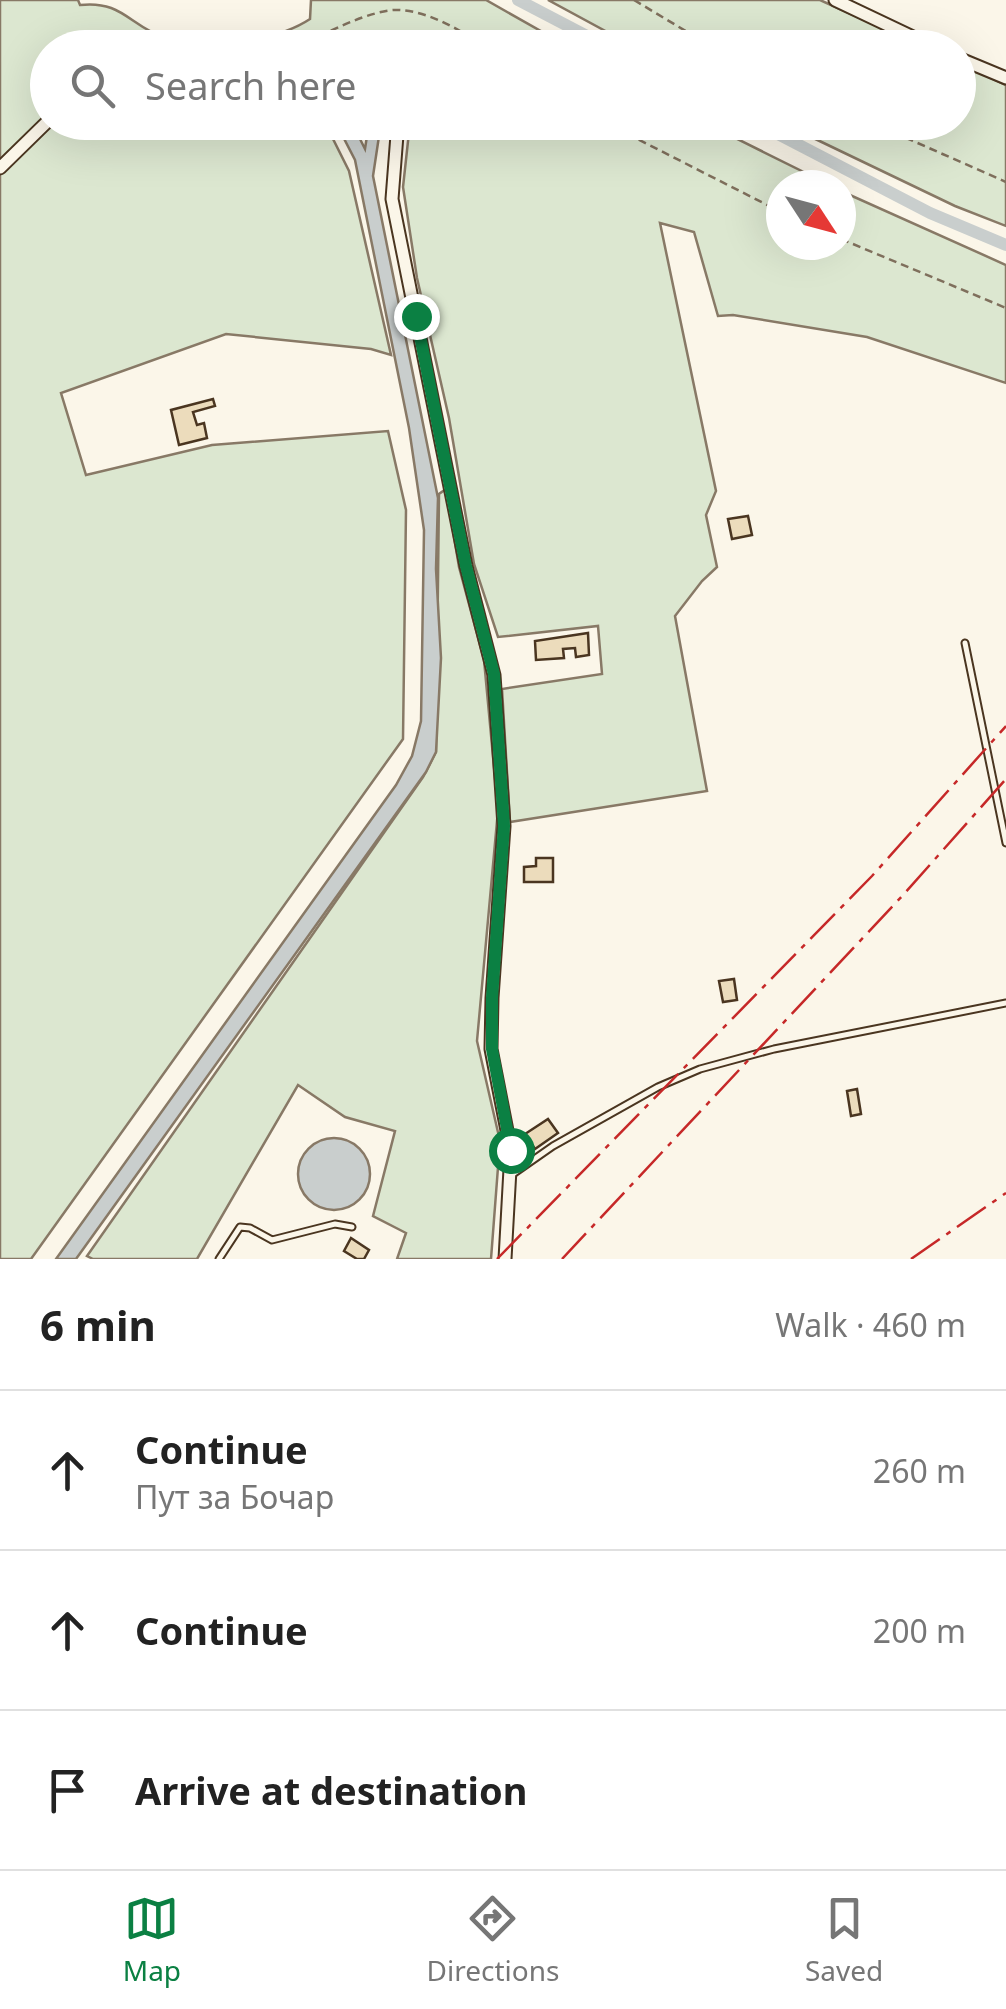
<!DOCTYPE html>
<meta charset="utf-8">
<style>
:root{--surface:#fff;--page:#f2f2f2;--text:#222;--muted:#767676;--line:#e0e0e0;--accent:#0b8043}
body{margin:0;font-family:"Noto Sans",sans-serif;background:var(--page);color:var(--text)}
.compass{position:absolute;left:766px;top:170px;width:90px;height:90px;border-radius:50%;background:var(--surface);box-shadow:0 10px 40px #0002;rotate:126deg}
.stop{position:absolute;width:30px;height:30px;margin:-22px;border:8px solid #0b8043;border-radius:50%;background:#fff}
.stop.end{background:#0b8043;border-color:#fff;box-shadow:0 2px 10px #0008}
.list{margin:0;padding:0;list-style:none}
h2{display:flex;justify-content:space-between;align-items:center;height:130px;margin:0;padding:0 40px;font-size:42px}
h2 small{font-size:32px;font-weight:400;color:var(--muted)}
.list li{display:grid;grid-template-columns:65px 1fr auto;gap:30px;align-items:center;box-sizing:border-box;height:160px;padding:0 40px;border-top:2px solid var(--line)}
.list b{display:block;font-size:38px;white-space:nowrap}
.list p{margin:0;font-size:32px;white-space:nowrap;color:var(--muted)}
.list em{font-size:32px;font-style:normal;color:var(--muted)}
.icon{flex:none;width:55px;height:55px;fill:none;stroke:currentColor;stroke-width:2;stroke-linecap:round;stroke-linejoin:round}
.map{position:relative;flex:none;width:1006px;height:1259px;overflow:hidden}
.search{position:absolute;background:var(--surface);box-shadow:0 10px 40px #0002;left:30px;right:30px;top:30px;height:110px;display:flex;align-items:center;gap:25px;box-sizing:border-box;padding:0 35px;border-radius:55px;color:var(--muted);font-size:38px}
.sheet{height:610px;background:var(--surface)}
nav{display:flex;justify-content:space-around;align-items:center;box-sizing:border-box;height:140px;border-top:2px solid var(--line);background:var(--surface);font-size:28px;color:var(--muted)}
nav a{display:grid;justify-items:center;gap:5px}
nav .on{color:var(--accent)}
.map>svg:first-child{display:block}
.green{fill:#dce7d0;stroke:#887966;stroke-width:2.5}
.water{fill:#c9cecd;stroke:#887966;stroke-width:2.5}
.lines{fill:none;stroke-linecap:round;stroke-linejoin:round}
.canal{stroke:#c9cecd;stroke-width:12}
.building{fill:#ecdcbc;stroke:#4a3520;stroke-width:2.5}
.service-casing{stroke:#4a3520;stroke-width:9}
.minor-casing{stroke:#4a3520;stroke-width:15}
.path{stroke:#7f6f5c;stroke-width:2.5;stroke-dasharray:8 5;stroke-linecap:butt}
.service{stroke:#fbf6e9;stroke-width:5}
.minor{stroke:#fbf6e9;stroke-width:11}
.power{stroke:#c62828;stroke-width:2.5;stroke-dasharray:35 8 5 8;stroke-linecap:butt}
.route{stroke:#0b8043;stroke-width:12}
</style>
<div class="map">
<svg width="1006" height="1259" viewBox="0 0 1006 1259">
<rect width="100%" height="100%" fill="#fbf6e9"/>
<g class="green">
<path d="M0,0H78L80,5C123,0 130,27 166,38C205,51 277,41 310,19L311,0H486L569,47L350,48L344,38L336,42L339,48H48V122L325,123L349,171L391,355L371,349L226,334L61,393L86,475L212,445L388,431L406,510L403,739L31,1259H0Z"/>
<polygon points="548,0 820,0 924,47 635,47"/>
<polygon points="959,63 1006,85 1006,226 955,206 782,123 958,122"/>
<polygon points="410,123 705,123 830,185 781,185 781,245 841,245 841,191 1006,265 1006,383 867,337 733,315 718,316 694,232 660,223 716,491 706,515 717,567 702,581 675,616 707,791 510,822 502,689 602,674 598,626 498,637 474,564 449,418 417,278 403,187"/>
<polygon points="446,489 459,567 484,660 498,810 477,1041 500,1141 491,1259 397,1259 406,1233 373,1216 395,1131 345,1117 298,1085 197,1259 93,1259 87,1256 423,777 436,752 439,494"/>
</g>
<g class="water">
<polygon points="336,123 352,123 365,149 369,123 381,123 373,176 438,498 436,569 441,658 436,752 426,772 76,1259 56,1259 396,785 412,756 421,721 424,530 409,428 355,160"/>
<circle cx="334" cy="1174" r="36"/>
</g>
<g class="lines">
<g class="canal">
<polyline points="518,0 610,48"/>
<polyline points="755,122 930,213 1006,245"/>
</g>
</g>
<g class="building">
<polygon points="213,399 215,406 193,412 197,425 204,423 207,438 179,445 171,410"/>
<polygon points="748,516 752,535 732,539 728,519"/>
<polygon points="588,633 589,655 576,657 575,648 563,649 564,658 536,660 535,641"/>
<polygon points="536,858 553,858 553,882 524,882 524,867 536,866"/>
<polygon points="734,979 737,1000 723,1002 719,981"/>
<polygon points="857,1089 861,1114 851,1116 847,1091"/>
<polygon points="548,1119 558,1133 535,1149 525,1134"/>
<polygon points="351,1238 369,1250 364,1259 357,1259 344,1251"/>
</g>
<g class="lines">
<g class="service-casing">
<g id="service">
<polyline points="965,643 1006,843"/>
<polyline points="510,1176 553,1146 658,1087 700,1069 774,1049 1006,1003"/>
<polyline points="219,1259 240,1227 250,1228 272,1240 335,1224 352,1227"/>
</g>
</g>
<g class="minor-casing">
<g id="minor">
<polyline points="835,0 936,48"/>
<polyline points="958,58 1006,78"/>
<polyline points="398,122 392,199 466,566 494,675 504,826 492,998 491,1049 511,1151 505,1259"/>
<polyline points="0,168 48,121"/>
</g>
</g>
<g class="path">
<polyline points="634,0 714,48"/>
<path d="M296,48C321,35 373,8 400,10C431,12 462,31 487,48"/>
<polyline points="604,122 781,212"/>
<polyline points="870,122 1006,182"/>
<polyline points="841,239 1006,308"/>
</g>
<use href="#service" class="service"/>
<use href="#minor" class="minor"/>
<g class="power">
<polyline points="497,1259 872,876 1006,726"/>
<polyline points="562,1259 904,894 1006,779"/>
<polyline points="911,1259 1006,1193"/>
</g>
</g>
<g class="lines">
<polyline class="route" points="416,316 466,566 494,674 504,826 492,998 492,1049 511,1150"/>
</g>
</svg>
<svg class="compass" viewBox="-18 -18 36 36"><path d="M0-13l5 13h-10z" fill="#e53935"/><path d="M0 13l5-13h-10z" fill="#767676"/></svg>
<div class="stop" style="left:511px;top:1150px"></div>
<div class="stop end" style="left:416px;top:316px"></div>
<div class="search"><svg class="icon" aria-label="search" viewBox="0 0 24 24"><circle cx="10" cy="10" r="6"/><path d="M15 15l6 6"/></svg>Search here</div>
</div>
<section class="sheet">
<h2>6 min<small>Walk · 460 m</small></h2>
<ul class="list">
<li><svg class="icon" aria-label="ahead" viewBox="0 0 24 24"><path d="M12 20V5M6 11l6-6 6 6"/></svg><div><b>Continue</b><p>Пут за Бочар</p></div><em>260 m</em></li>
<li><svg class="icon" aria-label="ahead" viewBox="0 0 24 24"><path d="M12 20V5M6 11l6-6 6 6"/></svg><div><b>Continue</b></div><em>200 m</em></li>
<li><svg class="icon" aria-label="arrive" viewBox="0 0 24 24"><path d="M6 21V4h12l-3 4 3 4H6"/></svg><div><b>Arrive at destination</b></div></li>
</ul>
</section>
<nav>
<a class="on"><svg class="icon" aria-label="map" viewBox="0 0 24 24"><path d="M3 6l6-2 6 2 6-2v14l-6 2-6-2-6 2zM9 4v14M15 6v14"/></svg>Map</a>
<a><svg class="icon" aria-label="directions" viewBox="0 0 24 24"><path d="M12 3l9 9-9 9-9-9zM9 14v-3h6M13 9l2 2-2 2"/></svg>Directions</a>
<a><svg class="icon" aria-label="saved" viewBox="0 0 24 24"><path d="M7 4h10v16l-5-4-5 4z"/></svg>Saved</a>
</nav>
